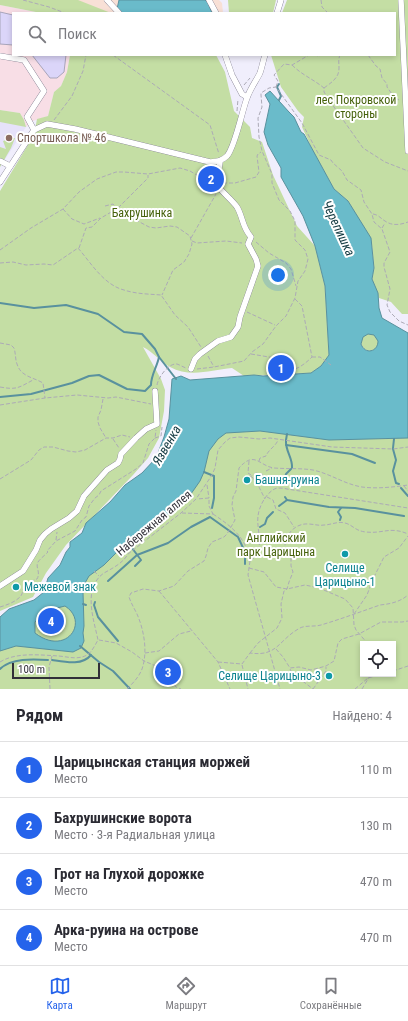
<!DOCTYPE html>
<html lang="ru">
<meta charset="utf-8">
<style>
:root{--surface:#fff;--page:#f7f7f7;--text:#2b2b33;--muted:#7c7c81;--line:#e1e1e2;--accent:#2563eb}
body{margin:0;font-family:"Roboto Condensed",sans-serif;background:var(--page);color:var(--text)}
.controls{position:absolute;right:12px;bottom:12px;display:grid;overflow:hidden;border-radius:0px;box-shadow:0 2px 6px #0003}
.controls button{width:36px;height:36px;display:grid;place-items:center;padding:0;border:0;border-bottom:1px solid var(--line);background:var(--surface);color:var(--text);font:20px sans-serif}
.scale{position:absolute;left:12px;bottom:10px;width:88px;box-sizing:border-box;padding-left:4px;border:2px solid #312f38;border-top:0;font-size:11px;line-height:14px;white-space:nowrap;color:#312f38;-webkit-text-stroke:3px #fff;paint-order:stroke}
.you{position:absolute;left:278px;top:275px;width:14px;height:14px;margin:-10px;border:3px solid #fff;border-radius:50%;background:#1a73e8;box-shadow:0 0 0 6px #1a73e833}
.badge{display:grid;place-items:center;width:26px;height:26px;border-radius:50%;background:var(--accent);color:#fff;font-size:13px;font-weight:700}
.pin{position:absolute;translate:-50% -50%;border:2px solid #fff;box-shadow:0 1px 4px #0006}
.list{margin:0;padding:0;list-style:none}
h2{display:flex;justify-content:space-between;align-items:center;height:52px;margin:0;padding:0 16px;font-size:17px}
h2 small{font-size:13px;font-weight:400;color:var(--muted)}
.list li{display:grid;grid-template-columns:26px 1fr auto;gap:12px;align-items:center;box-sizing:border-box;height:56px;padding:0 16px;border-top:1px solid var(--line)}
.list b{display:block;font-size:15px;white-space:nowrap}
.list p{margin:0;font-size:13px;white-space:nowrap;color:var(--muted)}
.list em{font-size:13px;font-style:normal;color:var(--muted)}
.icon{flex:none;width:22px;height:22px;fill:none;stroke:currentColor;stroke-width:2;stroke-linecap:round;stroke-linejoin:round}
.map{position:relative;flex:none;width:408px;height:689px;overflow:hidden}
.search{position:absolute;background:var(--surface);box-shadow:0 2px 6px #0003;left:12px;right:12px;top:12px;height:44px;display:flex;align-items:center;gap:10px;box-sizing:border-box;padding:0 14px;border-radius:0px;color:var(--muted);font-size:15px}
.sheet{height:276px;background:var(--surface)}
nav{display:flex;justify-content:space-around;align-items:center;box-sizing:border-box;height:56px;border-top:1px solid var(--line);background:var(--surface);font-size:11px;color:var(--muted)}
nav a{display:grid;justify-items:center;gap:2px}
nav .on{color:var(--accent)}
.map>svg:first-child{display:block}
.built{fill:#e6e2fa}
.industrial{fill:#f8e0d6}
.medical{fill:#f8dee6}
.green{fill:#c4dea4;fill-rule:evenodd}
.water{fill:#6abbca;stroke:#59919e;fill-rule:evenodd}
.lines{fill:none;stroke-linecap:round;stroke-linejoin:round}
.stream{stroke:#59919e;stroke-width:2}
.building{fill:#dbd5f9;stroke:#a8a5ba}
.minor-casing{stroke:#716d81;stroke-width:6}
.path{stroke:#acaab6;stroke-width:1;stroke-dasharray:4 2;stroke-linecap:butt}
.minor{stroke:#fff;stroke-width:5.5}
.education-dot{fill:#8d6e63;stroke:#fff;stroke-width:1.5}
.culture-dot{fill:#0f9aa8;stroke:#fff;stroke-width:1.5}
.labels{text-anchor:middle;stroke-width:4;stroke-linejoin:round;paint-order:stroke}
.park-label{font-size:12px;fill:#45610a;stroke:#fff}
.education-label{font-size:12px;fill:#785e54;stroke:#fff;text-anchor:start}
.culture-label{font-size:12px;fill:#0d838f;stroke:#fff;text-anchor:start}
.street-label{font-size:12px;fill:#312f38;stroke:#fff}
.water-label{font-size:13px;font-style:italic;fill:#123940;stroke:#fff}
</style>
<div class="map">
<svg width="408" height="689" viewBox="0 0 408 689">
<rect width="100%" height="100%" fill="#f0eefc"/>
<polygon class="built" points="0,110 24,120 26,127 0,167"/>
<polygon class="industrial" points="61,0 219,0 222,3 223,13 102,13"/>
<polygon class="medical" points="0,5 41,13 13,13 13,55 70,55 67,72 61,86 54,92 48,116 33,121 26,127 24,120 20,113 0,110"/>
<g class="green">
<polygon points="0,0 78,0 111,13 41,13 0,5"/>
<polygon points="228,0 276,0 273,13 229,13"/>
<polygon points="287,0 408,0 408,314 402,314 391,302 379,298 372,279 374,268 372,246 348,201 334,189 313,151 302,127 304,117 298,111 281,87 271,55 395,55 395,13 282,13"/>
<path d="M70,55H216L225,72L234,111L250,127L252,138L262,142L273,175L297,226L315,246L325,286L329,355L321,366L311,373L244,376L232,368C211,370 190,378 170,367C161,362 153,352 143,347L161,379L165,390L164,411L159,438L148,458L133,475L66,545L46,573L33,597L0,611V191L34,135L37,119L48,116L54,92L61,86L67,72Z"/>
<polygon points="0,110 20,113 24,120 26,127 0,122"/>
<polygon points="12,138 15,138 11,148 0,167 0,147 6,149 3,141"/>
<circle cx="370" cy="342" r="9"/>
<path d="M408,381V689H0V637L50,603L192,428ZM363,644H393V674H363Z"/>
</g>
<g class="water">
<polygon points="119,0 205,0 208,3 212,13 122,13 117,9"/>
<path d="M270,91L289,112L294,117L301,132L304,134L334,189L348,201L371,238L374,268L372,279L378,293L379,308L382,318L408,333V438L329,440L260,431L226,433L218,439L209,451L204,472L200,481L186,501L129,544L121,548L104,565L89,576L85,583L83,592L84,626L83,633L84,641L81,648L73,652L16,646L0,651V617L9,609L34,600L44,592L48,578L60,565L66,552L70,547V542L82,533L86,523L110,502L125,485L142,473L156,458L164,437L169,419L172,379L181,376L190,380L254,375L263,376L311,373L321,366L329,355L325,286L315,246L303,216L281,177V168L268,145L264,132L270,104L265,95ZM368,334L374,335L378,341C378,352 365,355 361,344L363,337ZM65,606C90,622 66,657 35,633V622L45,611Z"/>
</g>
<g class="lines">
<g class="stream">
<polyline points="279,84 277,87 281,96 279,100"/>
<polyline points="0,303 34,308 66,305 98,314 124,332 142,334 155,349 159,357 176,379"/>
<path d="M0,397L31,394L72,383L89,376L99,375L127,389L145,391L151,385C151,375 157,367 159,357"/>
<path d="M286,440C285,451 293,458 292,468"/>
<polyline points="286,440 287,434"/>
<polyline points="286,445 352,454 375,463"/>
<polyline points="393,448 394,439"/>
<polyline points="393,449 396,460 393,471 396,483 399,484"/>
<polyline points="204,472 214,476 214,498 212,508"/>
<polyline points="284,479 286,474 291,469"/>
<polyline points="401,488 408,496"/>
<polyline points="285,497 287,500 329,507 355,508 404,516"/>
<polyline points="279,506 287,500"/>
<polyline points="340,520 341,517 338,512 341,508"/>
<polyline points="260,527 265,524 267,518 273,512"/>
<polyline points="129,544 141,560 135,566"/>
<polyline points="108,581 137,555 168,543 191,527 210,517 238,537 245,552 245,564"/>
<polyline points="95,602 94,605 98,617 118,641"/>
<polyline points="83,604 86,605"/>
<polyline points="80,646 99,662 113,671 130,689"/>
<path d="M52,660C65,662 82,666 91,655"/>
<path d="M0,669C11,658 33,659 48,660"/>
</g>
</g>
<g class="building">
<polygon points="0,12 13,15 13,45 0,44"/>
<polygon points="32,55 66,55 64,72 57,78 50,78"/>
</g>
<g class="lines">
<g class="minor-casing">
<g id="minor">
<polyline points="107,0 119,13"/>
<polyline points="209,0 216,13"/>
<polyline points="401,0 408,151"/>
<polyline points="277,13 281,0"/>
<polyline points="225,55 232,75 242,94 247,97"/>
<polyline points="0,56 24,60 44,91 27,117 34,130"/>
<polyline points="0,161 10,166"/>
<path d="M0,182L34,130L47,124L75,129L210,162C216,162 222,161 227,156C235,147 242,111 247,98C250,89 256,81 260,73C262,67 263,61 265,55"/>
<path d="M191,369L195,359L200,354L218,341L231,337L238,327L240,317L258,266L256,259L248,244L251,237C242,227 243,217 237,207C233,201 219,189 218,186C215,178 220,169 220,161"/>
<polyline points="0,586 23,571 36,550 40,540 45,534 51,529 69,518 77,511 84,496 107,470 118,463 120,459 121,454 136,438 146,429 157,424 155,391"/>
</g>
</g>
<g class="path">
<polyline points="23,0 49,7 65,13"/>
<polyline points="321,0 322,7 328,13"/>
<polyline points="113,55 210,125 219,154"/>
<polyline points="314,55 319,56 322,55"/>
<polyline points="368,55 376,66 380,69 382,78 387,84 387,87 394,97 399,100"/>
<path d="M292,65C302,75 313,79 324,88V92L334,107L363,148L385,162L408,171"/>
<polyline points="244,85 250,78"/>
<polyline points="276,87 278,81 274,75 284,64 292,65 309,55"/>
<path d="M324,88C332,82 339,78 339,68C339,62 338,60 340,55"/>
<polyline points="237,111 238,99"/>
<polyline points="54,120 72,96 83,71 86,55"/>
<polyline points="223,183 235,183 256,177 259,172 257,156 258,154 261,152"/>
<polyline points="105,206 113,204 121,212 149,227 156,228 170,226 177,227 190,236 192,244 189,254 184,262 173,270 162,295"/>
<polyline points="63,209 72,219 84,224 100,218"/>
<path d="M373,214C379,215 380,218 385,221C392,226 400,225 408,222"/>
<polyline points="382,228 385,223"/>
<polyline points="191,238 216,194"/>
<polyline points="192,241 197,243 226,241 242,243"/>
<polyline points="256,242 269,253 286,263 291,269 296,286"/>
<polyline points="79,248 86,228 92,227 101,218 118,208 148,178 148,175"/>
<polyline points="0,250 31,228 63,209 79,192 97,179 105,176 116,172 124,172 148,174 180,168 190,171 212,184"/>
<path d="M0,263L13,262L26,265L44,264L53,265L78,248C91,263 104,285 124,290C136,294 149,294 161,295L175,315L188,327L201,347"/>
<polyline points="247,312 275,325"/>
<path d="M0,343L11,345L14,348C16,354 15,359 17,364C21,377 33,377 43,383L45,398"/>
<polyline points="251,354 275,358 286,365 287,371"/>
<polyline points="208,356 214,367"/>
<polyline points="312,357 320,357 331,365"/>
<polyline points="197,369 214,367 244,361 252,352 263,344 276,326 286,316 295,298 298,281 305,271 308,259 305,250 295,240 295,221 290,211 279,200 272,183 272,174 262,151 259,137 258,118 262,107 261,95 261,93 269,88 276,87 302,123 319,155 331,160 333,163 342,171 347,180 361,190 364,202 372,214 374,222 382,229 390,252 384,263 384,267 390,289 387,305 390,312 399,321 408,325"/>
<path d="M276,375V371C291,373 301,368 312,357L302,306L295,299"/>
<path d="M157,385C158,378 168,363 177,364C180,365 183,367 186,368"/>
<path d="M0,387C17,390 18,388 33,380"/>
<polyline points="103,399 101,410 98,417 98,422 100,428 106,438"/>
<polyline points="0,405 45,398 77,395 108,398 116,397 151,404"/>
<polyline points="155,438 161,436 162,427"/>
<polyline points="113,439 119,448"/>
<polyline points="249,461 248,473 251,475"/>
<path d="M259,461L260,458L266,456C268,450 276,446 278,440"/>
<polyline points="266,471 272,468"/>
<polyline points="252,477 257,483 265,499"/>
<polyline points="249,478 256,473 262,474 265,478 264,483 259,484 258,486"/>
<polyline points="0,479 31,460 39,450 44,447 53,447 68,451 76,452 85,450 106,438 113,438 122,435 130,437"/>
<polyline points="207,485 209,498"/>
<polyline points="404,486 408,491"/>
<polyline points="267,497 273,500 276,509 285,513 294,527"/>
<polyline points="182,513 213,514 209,506 209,498 197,499"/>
<path d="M213,514C225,522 238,531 245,545C247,550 247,555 250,560"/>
<polyline points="56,540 57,532"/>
<path d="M251,560C266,552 256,529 258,516C259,506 267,491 277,488C280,488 284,488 287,489L408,508"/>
<polyline points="250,561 248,575 280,689"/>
<polyline points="249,568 264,572 276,587 287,589 305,585 319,588 345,599 353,608 354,625 356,630 368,644"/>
<polyline points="94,571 99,576"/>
<path d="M320,587L323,581C327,581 332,579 336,580C340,580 343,584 348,584C359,584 359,576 373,579"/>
<polyline points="159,591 218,662 230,689"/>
<path d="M0,607C7,605 15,602 20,597C23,594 22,591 24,588C25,583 32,581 37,579C41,572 35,567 38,562C40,559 45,555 48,552L47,551L56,541L75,531L82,520L86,517L89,506L95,498L99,495L101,491L136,469L143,463L149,444L155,438L156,430"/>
<polyline points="354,614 367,595 373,579 384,557 399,548 408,536"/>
<polyline points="99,640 116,643 132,652 144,661 156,666 162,670 176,687 181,689"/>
<polyline points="276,649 283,657 290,668 299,667 311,670 326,666 334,661 338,643 342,639 359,634 381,622 402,622 408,621"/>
<polyline points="145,653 159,651 179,634 191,631"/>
<path d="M250,653L258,643L277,628L282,618L281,604L284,591L287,589L289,582L293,572L291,566V555L285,546C285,534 296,523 308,524C314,524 318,526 324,525C331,525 337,521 345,523C353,525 355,531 366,532C383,534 390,526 408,534"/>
<path d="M0,662C16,652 40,655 59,656C69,657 78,660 87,655C92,652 95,645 98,640C94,620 82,588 104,573C113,568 123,563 128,554L181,513L196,499L212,475L215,468L218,450L225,442L230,438L239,437L259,439L270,438L332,447L393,449L408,447"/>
<path d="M218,662L242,664L250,653C278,657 278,640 300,628C306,625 314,627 321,625C341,619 360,612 380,605C390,604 400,602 408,595"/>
<polyline points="242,665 248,689"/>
<polyline points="290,669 292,673 313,689"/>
<polyline points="393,671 408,666"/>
<polyline points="50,689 49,667 52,656"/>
<path d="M127,689C133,683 139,677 142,669C148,652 144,630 137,614C134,608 131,603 129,597L131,593L143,589L159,591L174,586L188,571L204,561L206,556L208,548L212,542L224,537L227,534L235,520L232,505L233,497L236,491L239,468C255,450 259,466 274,468C287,469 300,468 313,470C331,474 344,484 362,487C377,489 394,487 408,485"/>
<polyline points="313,689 326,671 326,667"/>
<polyline points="355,689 368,678 382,674"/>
<polyline points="362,689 371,674"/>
</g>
<use href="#minor" class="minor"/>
</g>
<circle class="education-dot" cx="9" cy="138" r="4"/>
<g class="culture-dot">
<circle cx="247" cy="480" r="4"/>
<circle cx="345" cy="554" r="4"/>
<circle cx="16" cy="587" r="4"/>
<circle cx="329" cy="676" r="4"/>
</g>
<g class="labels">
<g class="park-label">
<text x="356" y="104">лес Покровской<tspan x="356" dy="14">стороны</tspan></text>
<text x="142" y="217">Бахрушинка</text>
<text x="276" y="542">Английский<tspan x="276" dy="14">парк Царицына</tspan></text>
</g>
<g class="education-label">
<text x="17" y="142">Спортшкола № 46</text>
</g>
<g class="culture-label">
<text x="255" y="484">Башня-руина</text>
<text x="345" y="572" text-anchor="middle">Селище<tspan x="345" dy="14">Царицыно-1</tspan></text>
<text x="24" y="591">Межевой знак</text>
<text x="321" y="680" text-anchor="end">Селище Царицыно-3</text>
</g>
<g class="street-label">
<text transform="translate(154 523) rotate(-40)" y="4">Набережная аллея</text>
</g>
<g class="water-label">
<text transform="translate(339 228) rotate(65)" y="5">Черепишка</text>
<text transform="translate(166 445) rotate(-60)" y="5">Язвенка</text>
</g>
</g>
</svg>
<div class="controls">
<button><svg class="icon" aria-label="locate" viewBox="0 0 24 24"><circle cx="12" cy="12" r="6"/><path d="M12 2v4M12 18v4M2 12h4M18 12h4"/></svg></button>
</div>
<div class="scale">100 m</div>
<div class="you"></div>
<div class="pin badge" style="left:281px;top:368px">1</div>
<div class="pin badge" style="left:211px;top:179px">2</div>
<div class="pin badge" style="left:168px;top:672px">3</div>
<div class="pin badge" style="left:51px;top:621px">4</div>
<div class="search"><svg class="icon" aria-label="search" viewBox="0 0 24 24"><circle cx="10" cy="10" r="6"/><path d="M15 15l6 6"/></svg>Поиск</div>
</div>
<section class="sheet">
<h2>Рядом<small>Найдено: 4</small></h2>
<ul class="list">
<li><span class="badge">1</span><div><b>Царицынская станция моржей</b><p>Место</p></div><em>110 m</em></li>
<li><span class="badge">2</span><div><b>Бахрушинские ворота</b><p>Место · 3-я Радиальная улица</p></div><em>130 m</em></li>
<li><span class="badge">3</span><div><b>Грот на Глухой дорожке</b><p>Место</p></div><em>470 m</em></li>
<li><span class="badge">4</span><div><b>Арка-руина на острове</b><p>Место</p></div><em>470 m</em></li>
</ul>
</section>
<nav>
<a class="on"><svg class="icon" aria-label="map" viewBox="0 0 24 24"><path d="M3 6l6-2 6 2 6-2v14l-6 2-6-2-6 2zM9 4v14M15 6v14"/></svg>Карта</a>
<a><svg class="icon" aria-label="directions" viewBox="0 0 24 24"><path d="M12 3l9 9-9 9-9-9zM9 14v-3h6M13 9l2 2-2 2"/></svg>Маршрут</a>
<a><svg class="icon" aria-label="saved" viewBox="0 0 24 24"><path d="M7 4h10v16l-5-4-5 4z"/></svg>Сохранённые</a>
</nav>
